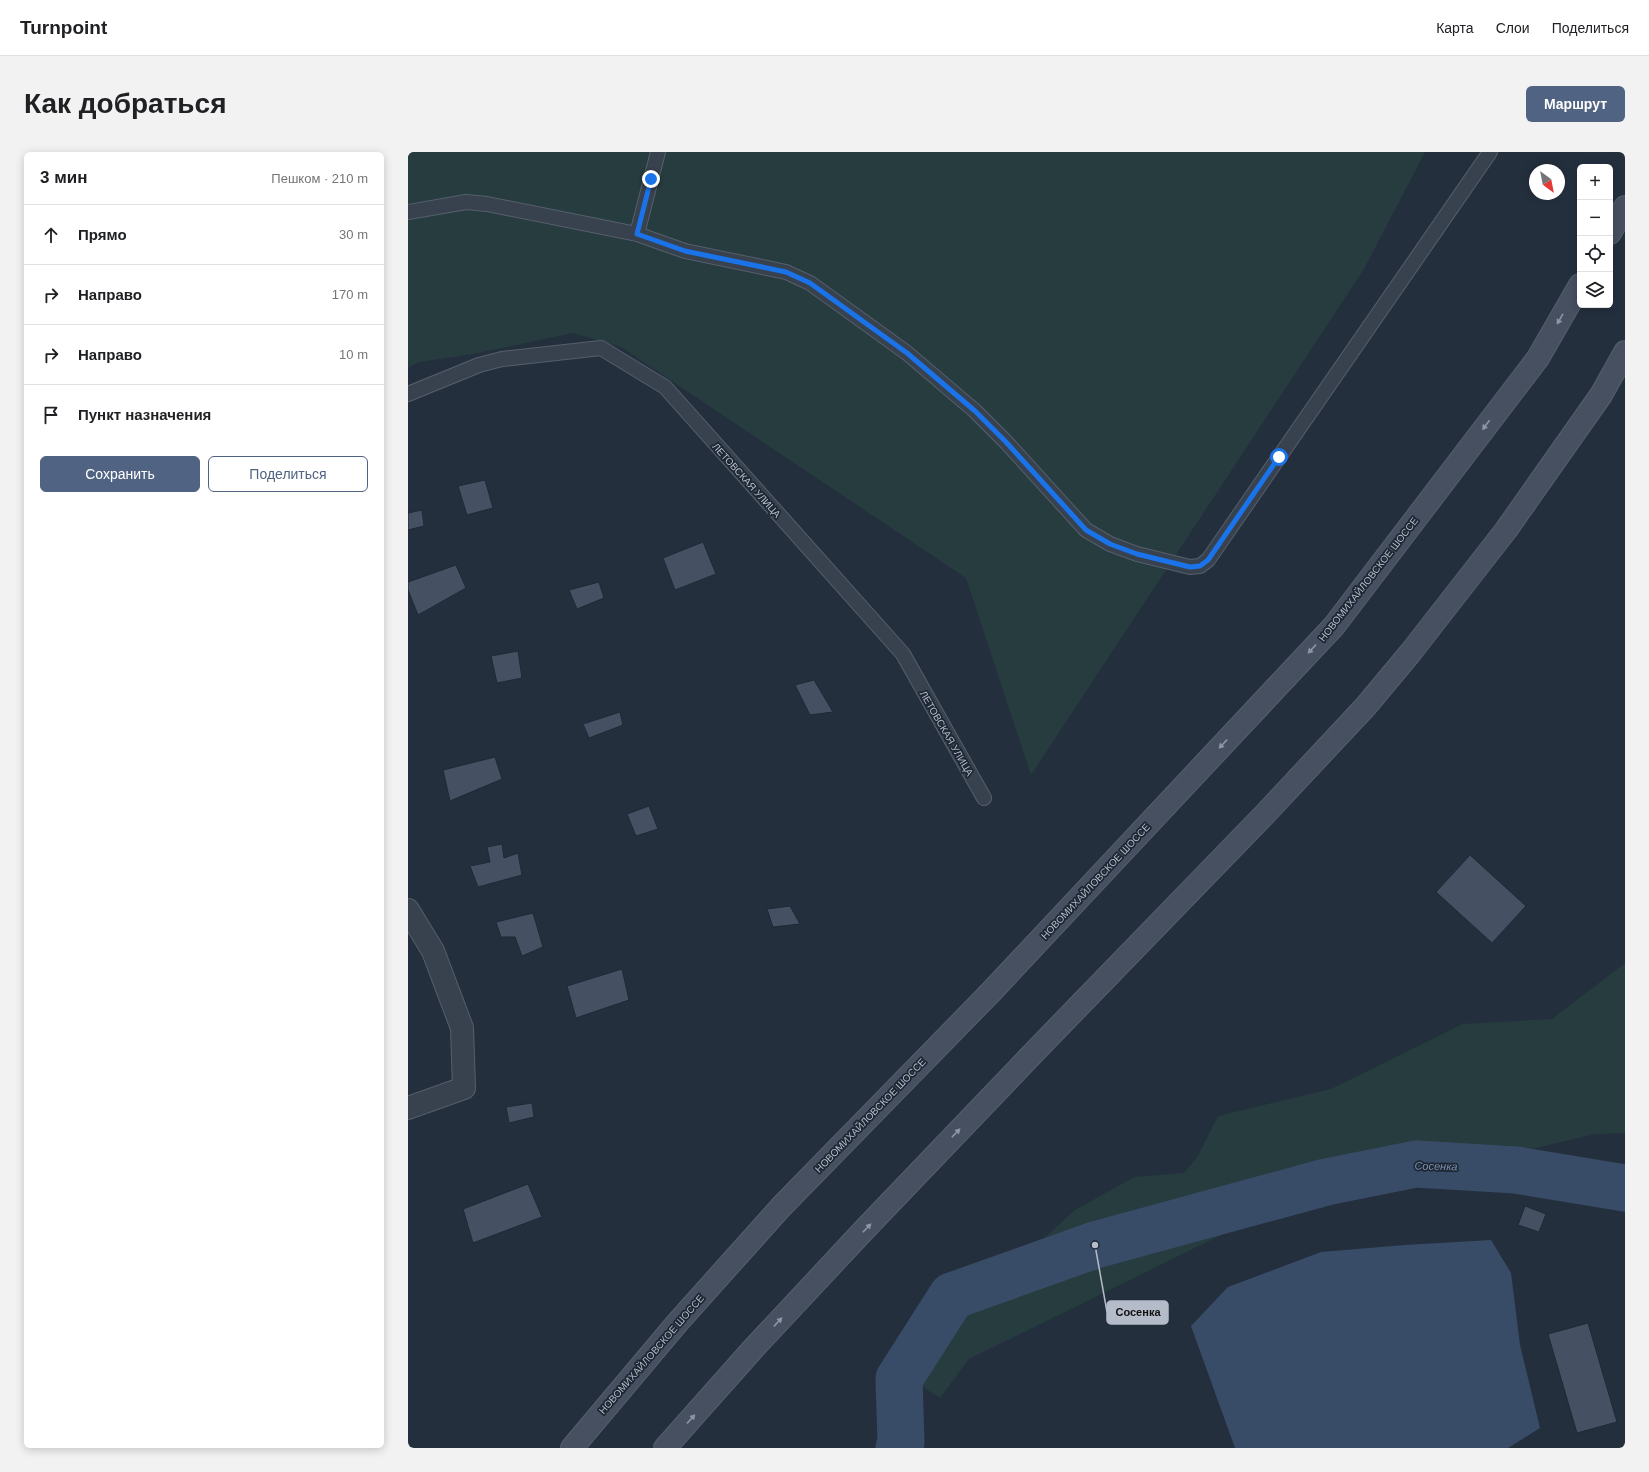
<!DOCTYPE html>
<html lang="ru">
<meta charset="utf-8">
<style>
:root{--surface:#fff;--page:#f2f2f2;--text:#202124;--muted:#757577;--line:#e0e0e0;--accent:#506383}
body{margin:0;font-family:Helvetica,sans-serif;background:var(--page);color:var(--text)}
.controls{position:absolute;right:12px;top:12px;display:grid;overflow:hidden;border-radius:6px;box-shadow:0 2px 10px #0003}
.controls button{width:36px;height:36px;display:grid;place-items:center;padding:0;border:0;border-bottom:1px solid var(--line);background:var(--surface);color:var(--text);font:20px sans-serif}
.compass{position:absolute;left:1121px;top:12px;width:36px;height:36px;border-radius:50%;background:var(--surface);box-shadow:0 2px 10px #0003;rotate:148deg}
.stop{position:absolute;width:12px;height:12px;margin:-9px;border:3px solid #1a73e8;border-radius:50%;background:#fff}
.stop.end{background:#1a73e8;border-color:#fff;box-shadow:0 1px 4px #0008}
.list{margin:0;padding:0;list-style:none}
h2{display:flex;justify-content:space-between;align-items:center;height:52px;margin:0;padding:0 16px;font-size:17px}
h2 small{font-size:13px;font-weight:400;color:var(--muted)}
.list li{display:grid;grid-template-columns:26px 1fr auto;gap:12px;align-items:center;box-sizing:border-box;height:60px;padding:0 16px;border-top:1px solid var(--line)}
.list b{display:block;font-size:15px;white-space:nowrap}
.list em{font-size:13px;font-style:normal;color:var(--muted)}
.actions{display:flex;gap:8px;padding:12px 16px}
.actions a{flex:1;padding:9px 0;border:1px solid var(--accent);border-radius:6px;text-align:center;font-size:14px;color:var(--accent)}
.actions .main{background:var(--accent);color:#fff}
.icon{flex:none;width:22px;height:22px;fill:none;stroke:currentColor;stroke-width:2;stroke-linecap:round;stroke-linejoin:round}
.map{position:relative;flex:none;width:1217px;height:1296px;overflow:hidden;border-radius:6px}
header{display:flex;align-items:center;gap:24px;box-sizing:border-box;height:56px;padding:0 20px;background:var(--surface);border-bottom:1px solid var(--line)}
header strong{font-size:19px}
nav{display:flex;gap:22px;margin-inline-start:auto;font-size:14px}
.intro{display:flex;align-items:center;justify-content:space-between;box-sizing:border-box;height:96px;padding:0 24px}
h1{margin:0;font-size:28px}
.button{padding:10px 18px;border-radius:6px;background:var(--accent);color:#fff;font-size:14px;font-weight:700}
main{display:flex;gap:24px;padding:0 24px}
aside{flex:1;background:var(--surface);border-radius:6px;box-shadow:0 2px 10px #0003}
.map>svg:first-child{display:block}
.green{fill:#263c3f}
.water{fill:#394c67}
.lines{fill:none;stroke-linecap:round;stroke-linejoin:round}
.river{stroke:#394c67;stroke-width:47}
.building{fill:#455162;stroke:#1f2835}
.service-casing{stroke:#565f6c;stroke-width:16}
.minor-casing{stroke:#565f6c;stroke-width:24}
.secondary-casing{stroke:#565f6c;stroke-width:24}
.service{stroke:#38414e;stroke-width:14}
.minor{stroke:#38414e;stroke-width:22}
.secondary{stroke:#465061;stroke-width:22}
.oneway{fill:#8e96a5}
.route{stroke:#1a73e8;stroke-width:5}
.labels{text-anchor:middle;stroke-width:3.5;stroke-linejoin:round;paint-order:stroke}
.street-label{font-size:10px;fill:#b4bcc9;stroke:#1d2633}
.water-label{font-size:11px;font-style:italic;fill:#7c92b1;stroke:#1d2633}
.leader{fill:none;stroke:#b4bcc9;stroke-width:1.5}
.callout-dot{fill:#b4bcc9;stroke:#1d2633;stroke-width:1.5}
.callout{fill:#b4bcc9;stroke:#b4bcc9;stroke-width:1.5}
.callout-label{font-size:11px;text-anchor:middle;font-weight:bold;fill:#111}
</style>
<header>
<strong>Turnpoint</strong>
<nav><a>Карта</a><a>Слои</a><a>Поделиться</a></nav>
</header>
<div class="intro"><h1>Как добраться</h1><a class="button">Маршрут</a></div>
<main>
<aside>
<h2>3 мин<small>Пешком · 210 m</small></h2>
<ul class="list">
<li><svg class="icon" aria-label="ahead" viewBox="0 0 24 24"><path d="M12 20V5M6 11l6-6 6 6"/></svg><div><b>Прямо</b></div><em>30 m</em></li>
<li><svg class="icon" aria-label="right" viewBox="0 0 24 24"><path d="M7 20v-9h11M14 6l5 5-5 5"/></svg><div><b>Направо</b></div><em>170 m</em></li>
<li><svg class="icon" aria-label="right" viewBox="0 0 24 24"><path d="M7 20v-9h11M14 6l5 5-5 5"/></svg><div><b>Направо</b></div><em>10 m</em></li>
<li><svg class="icon" aria-label="arrive" viewBox="0 0 24 24"><path d="M6 21V4h12l-3 4 3 4H6"/></svg><div><b>Пункт назначения</b></div></li>
</ul>
<div class="actions"><a class="main">Сохранить</a><a>Поделиться</a></div>
</aside>
<div class="map">
<svg width="1217" height="1296" viewBox="0 0 1217 1296">
<rect width="100%" height="100%" fill="#242f3e"/>
<g class="green">
<polygon points="0,0 1017,0 956,117 623,623 558,426 213,195 165,181 65,202 11,210 0,216"/>
<polygon points="1217,811 1217,981 1187,982 862,1059 561,1207 532,1246 513,1234 514,1203 576,1141 667,1058 726,1025 776,1021 790,1004 810,964 923,937 1055,872 1144,867"/>
</g>
<polygon class="water" points="1083,1088 1103,1121 1112,1193 1132,1276 1100,1296 827,1296 783,1174 820,1135 913,1100 997,1093"/>
<g class="lines">
<polyline class="river" points="491,1296 493,1290 491,1227 544,1144 687,1093 918,1030 1008,1012 1108,1018 1217,1036"/>
</g>
<g class="building">
<polygon points="77,328 85,356 59,363 50,334"/>
<polygon points="14,358 16,374 0,378 0,361"/>
<polygon points="295,390 308,422 267,438 255,406"/>
<polygon points="48,413 58,436 10,463 0,438 0,430"/>
<polygon points="191,430 196,446 169,457 161,438"/>
<polygon points="110,499 114,526 89,531 83,504"/>
<polygon points="406,528 425,560 402,563 387,533"/>
<polygon points="212,560 215,573 181,586 175,572"/>
<polygon points="87,605 94,627 42,649 35,618"/>
<polygon points="241,654 250,677 228,684 219,662"/>
<polygon points="94,692 96,706 110,701 114,723 70,735 62,714 82,710 79,695"/>
<polygon points="1062,703 1118,754 1084,791 1028,740"/>
<polygon points="382,754 392,772 365,775 359,757"/>
<polygon points="125,761 135,795 114,804 107,785 93,785 88,770"/>
<polygon points="214,817 221,848 168,866 159,834"/>
<polygon points="124,951 126,965 101,971 98,955"/>
<polygon points="120,1032 134,1065 65,1091 55,1057"/>
<polygon points="1117,1054 1138,1062 1131,1080 1110,1073"/>
<polygon points="1180,1171 1209,1270 1169,1281 1140,1182"/>
</g>
<g class="lines">
<g class="service-casing">
<g id="service">
<polyline points="0,60 58,50 79,52 229,82 277,99 378,120 402,131 499,201 567,259 598,290 678,378 702,392 729,402 782,415 792,414 800,408 1082,0"/>
<polyline points="229,82 250,0"/>
<polyline points="0,242 71,213 94,207 193,196 257,235 495,502 576,646"/>
</g>
</g>
<g class="minor-casing">
<polyline id="minor" points="0,758 25,799 54,876 56,936 0,956"/>
</g>
<g class="secondary-casing">
<g id="secondary">
<polyline points="1202,81 1217,55"/>
<polyline points="164,1296 270,1170 373,1055 582,841 926,474 1130,206 1172,133"/>
<polyline points="257,1296 344,1198 456,1078 635,891 858,661 958,554 1003,500 1098,378 1193,243 1217,200"/>
</g>
</g>
<use href="#service" class="service"/>
<use href="#minor" class="minor"/>
<use href="#secondary" class="secondary"/>
</g>
<defs><path id="oneway-solid" d="M-6-.8H1V-3.2L6.5 0L1 3.2V.8H-6Z"/></defs>
<g class="oneway">
<use href="#oneway-solid" transform="translate(1152 167) rotate(120)"/>
<use href="#oneway-solid" transform="translate(1078 273) rotate(127)"/>
<use href="#oneway-solid" transform="translate(904 497) rotate(133)"/>
<use href="#oneway-solid" transform="translate(815 592) rotate(133)"/>
<use href="#oneway-solid" transform="translate(548 981) rotate(-46)"/>
<use href="#oneway-solid" transform="translate(459 1076) rotate(-46)"/>
<use href="#oneway-solid" transform="translate(370 1170) rotate(-47)"/>
<use href="#oneway-solid" transform="translate(283 1267) rotate(-48)"/>
</g>
<g class="lines">
<polyline class="route" points="243,27 229,82 277,99 378,120 402,131 499,201 567,259 598,290 678,378 702,392 729,402 782,415 792,414 800,408 871,305"/>
</g>
<g class="labels">
<g class="street-label">
<text transform="translate(339 328) rotate(48)" y="4">ЛЕТОВСКАЯ УЛИЦА</text>
<text transform="translate(960 427) rotate(-52)" y="4">НОВОМИХАЙЛОВСКОЕ ШОССЕ</text>
<text transform="translate(539 581) rotate(60)" y="4">ЛЕТОВСКАЯ УЛИЦА</text>
<text transform="translate(687 729) rotate(-47)" y="4">НОВОМИХАЙЛОВСКОЕ ШОССЕ</text>
<text transform="translate(462 963) rotate(-46)" y="4">НОВОМИХАЙЛОВСКОЕ ШОССЕ</text>
<text transform="translate(243 1202) rotate(-49)" y="4">НОВОМИХАЙЛОВСКОЕ ШОССЕ</text>
</g>
<g class="water-label">
<text transform="translate(1028 1014) rotate(1)" y="4">Сосенка</text>
</g>
</g>
<path class="leader" d="M687 1093L699 1160"/>
<circle class="callout-dot" cx="687" cy="1093" r="4"/>
<rect class="callout" x="699" y="1149" width="61" height="23" rx="4"/>
<g class="callout-label">
<text x="730" y="1164">Сосенка</text>
</g>
</svg>
<div class="controls">
<button>+</button>
<button>−</button>
<button><svg class="icon" aria-label="locate" viewBox="0 0 24 24"><circle cx="12" cy="12" r="6"/><path d="M12 2v4M12 18v4M2 12h4M18 12h4"/></svg></button>
<button><svg class="icon" aria-label="layers" viewBox="0 0 24 24"><path d="M12 4l9 5-9 5-9-5zM3 14l9 5 9-5"/></svg></button>
</div>
<svg class="compass" viewBox="-18 -18 36 36"><path d="M0-13l5 13h-10z" fill="#e53935"/><path d="M0 13l5-13h-10z" fill="#757577"/></svg>
<div class="stop" style="left:871px;top:305px"></div>
<div class="stop end" style="left:243px;top:27px"></div>
</div>
</main>
